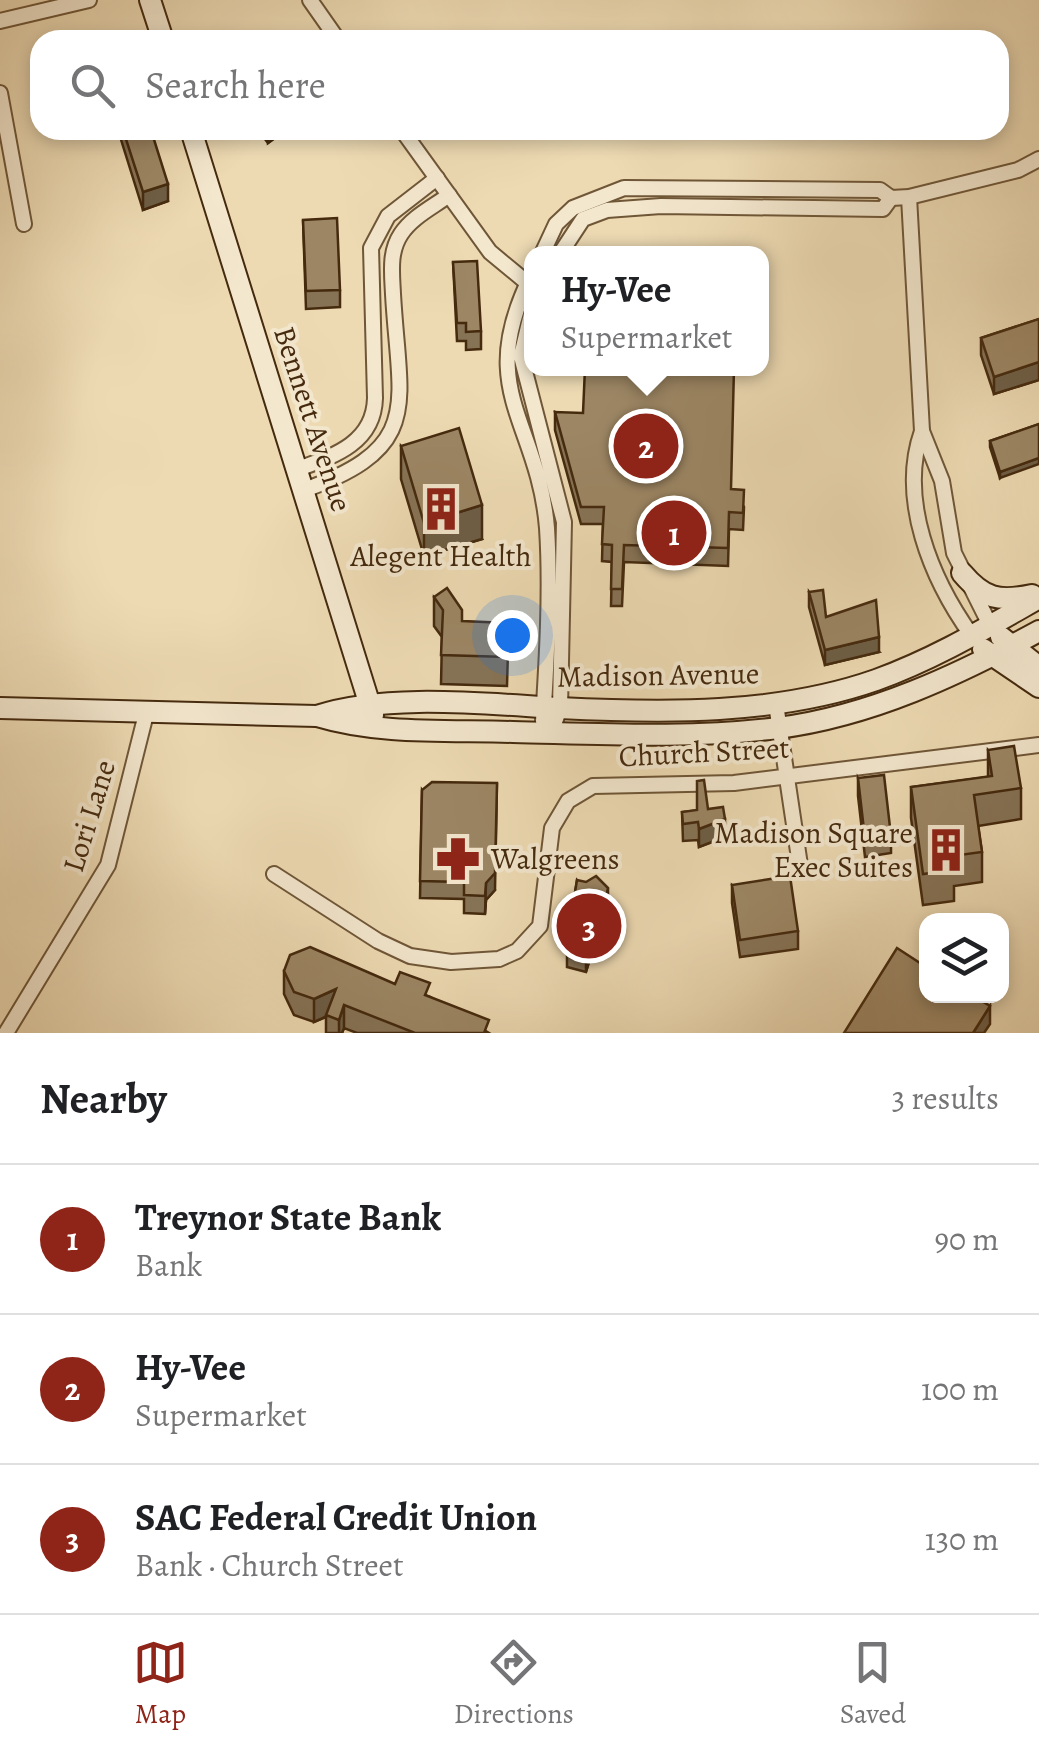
<!DOCTYPE html>
<meta charset="utf-8">
<style>
:root{--surface:#fff;--page:#f2f2f2;--text:#202124;--muted:#757577;--line:#e0e0e0;--accent:#8f2418}
body{margin:0;font-family:Alegreya,serif;background:var(--page);color:var(--text)}
.controls{position:absolute;right:30px;bottom:30px;display:grid;overflow:hidden;border-radius:20px;box-shadow:0 5px 15px #0003}
.controls button{width:90px;height:90px;display:grid;place-items:center;padding:0;border:0;border-bottom:2px solid var(--line);background:var(--surface);color:var(--text);font:50px sans-serif}
.you{position:absolute;left:512px;top:635px;width:35px;height:35px;margin:-25px;border:8px solid #fff;border-radius:50%;background:#1a73e8;box-shadow:0 0 0 15px #1a73e833}
.badge{display:grid;place-items:center;width:65px;height:65px;border-radius:50%;background:var(--accent);color:#fff;font-size:32px;font-weight:700}
.pin{position:absolute;translate:-50% -50%;border:5px solid #fff;box-shadow:0 2px 10px #0006}
.popup{position:absolute;left:524px;top:246px;width:245px;height:130px;box-sizing:border-box;display:grid;place-content:center;border-radius:20px;background:var(--surface);filter:drop-shadow(0 2px 8px #0005);font-size:32px;white-space:nowrap;color:var(--muted)}
.popup b{font-size:38px;color:var(--text)}
.popup::after{content:'';position:absolute;left:50%;top:100%;margin-left:-20px;border:20px solid transparent;border-top-color:var(--surface)}
.list{margin:0;padding:0;list-style:none}
h2{display:flex;justify-content:space-between;align-items:center;height:130px;margin:0;padding:0 40px;font-size:42px}
h2 small{font-size:32px;font-weight:400;color:var(--muted)}
.list li{display:grid;grid-template-columns:65px 1fr auto;gap:30px;align-items:center;box-sizing:border-box;height:150px;padding:0 40px;border-top:2px solid var(--line)}
.list b{display:block;font-size:38px;white-space:nowrap}
.list p{margin:0;font-size:32px;white-space:nowrap;color:var(--muted)}
.list em{font-size:32px;font-style:normal;color:var(--muted)}
.icon{flex:none;width:55px;height:55px;fill:none;stroke:currentColor;stroke-width:2;stroke-linecap:round;stroke-linejoin:round}
.map{position:relative;flex:none;width:1039px;height:1033px;overflow:hidden}
.search{position:absolute;background:var(--surface);box-shadow:0 5px 15px #0003;left:30px;right:30px;top:30px;height:110px;display:flex;align-items:center;gap:25px;box-sizing:border-box;padding:0 35px;border-radius:30px;color:var(--muted);font-size:38px}
.sheet{height:580px;background:var(--surface)}
nav{display:flex;justify-content:space-around;align-items:center;box-sizing:border-box;height:140px;border-top:2px solid var(--line);background:var(--surface);font-size:28px;color:var(--muted)}
nav a{display:grid;justify-items:center;gap:5px}
nav .on{color:var(--accent)}
.map>svg:first-child{display:block}
.lines{fill:none;stroke-linecap:round;stroke-linejoin:round}
.minor-casing{stroke:#6f5637;stroke-width:18}
.secondary-casing{stroke:#452a0e;stroke-width:24}
.minor{stroke:#f3e7ce;stroke-width:14}
.secondary{stroke:#f3e7ce;stroke-width:20}
.wall{fill:#867356;stroke:#452a0e;stroke-width:2.5}
.shaded-wall{fill:#6d5e46;stroke:#452a0e;stroke-width:2.5}
.building{fill:#9c8664;stroke:#452a0e;stroke-width:2.5}
.labels{text-anchor:middle;stroke-width:8;stroke-linejoin:round;paint-order:stroke}
.street-label{font-size:30px;fill:#452a0e;stroke:#f3e7ce}
.poi-label{font-size:30px;fill:#452a0e;stroke:#f3e7ce}
</style>
<div class="map">
<svg width="1039" height="1033" viewBox="0 0 1039 1033">
<rect width="100%" height="100%" fill="#eddab3"/>
<filter id="stains"><feTurbulence type="fractalNoise" baseFrequency=".002" numOctaves="4"/><feColorMatrix values="0 0 0 0 .2 0 0 0 0 .09 0 0 0 0 .02 0 0 0 .5 -.17"/></filter>
<radialGradient id="worn" r=".72"><stop offset=".6" stop-color="#630" stop-opacity="0"/><stop offset="1" stop-color="#630" stop-opacity=".3"/></radialGradient>
<g class="lines">
<g class="minor-casing">
<g id="minor">
<polyline points="310,0 338,40"/>
<polyline points="0,21 89,0"/>
<polyline points="0,93 24,224"/>
<polyline points="402,130 490,252 531,286"/>
<path d="M909,197L922,431C898,499 931,579 972,636"/>
<polyline points="542,254 556,224 573,208 624,188 880,190 891,198 909,197 1018,170 1039,159"/>
<polyline points="560,254 583,219 607,210 661,206 883,209 891,198"/>
<path d="M531,276C474,391 538,420 547,528C551,590 547,658 543,721L551,733L560,708L564,522L521,356L531,314"/>
<polyline points="922,431 942,481 954,553 990,625"/>
<path d="M298,469C334,456 374,443 375,398L371,248L388,216L437,178"/>
<path d="M304,490C425,447 399,404 393,294C392,273 389,252 401,234C412,217 433,207 449,195"/>
<polyline points="776,704 800,865"/>
<polyline points="274,874 378,941 410,956 451,962 499,959 517,951 540,926 552,828 568,801 593,786 734,783 1039,745"/>
<polyline points="6,1033 108,865 147,710"/>
</g>
</g>
<g class="secondary-casing">
<g id="secondary">
<polyline points="150,0 163,40"/>
<polyline points="191,130 373,715"/>
<path d="M962,573C984,599 999,602 1032,595"/>
<polyline points="1001,637 1039,667"/>
<polyline points="983,649 1039,687"/>
<path d="M0,708L317,716C380,735 448,730 513,732C601,734 690,739 778,728C871,716 958,675 1039,631"/>
<path d="M317,716C386,693 486,704 559,708C664,713 776,715 876,680C934,659 986,628 1039,598"/>
</g>
</g>
<use href="#minor" class="minor"/>
<use href="#secondary" class="secondary"/>
</g>
<g class="wall">
<polygon points="118,130 151,130 168,201 143,210"/>
<polygon points="258,130 281,130 279,135 268,143"/>
<polygon points="303,220 340,290 340,307 306,309"/>
<polygon points="453,262 481,331 481,349 466,350 466,341 457,341"/>
<polygon points="1039,319 1039,380 994,394 981,355 981,338"/>
<polygon points="555,412 731,489 744,507 743,530 729,529 728,566 624,562 622,606 611,606 612,562 602,561 603,524 581,524 555,430"/>
<polygon points="1039,424 1000,478 990,447 990,441"/>
<polygon points="401,446 482,539 424,556 401,479"/>
<polygon points="809,592 826,617 879,652 825,665 809,607"/>
<polygon points="434,597 462,621 508,651 507,686 441,684 442,637 434,626"/>
<polygon points="988,750 1021,788 1021,819 978,826 982,852 982,882 954,886 954,901 923,905 911,818 911,787 988,777"/>
<polygon points="858,778 891,836 891,853 865,857 858,796"/>
<polygon points="422,790 495,890 486,900 485,914 464,913 464,899 420,898"/>
<polygon points="708,809 725,837 699,847 698,840 683,841 682,812"/>
<polygon points="577,880 608,913 600,947 594,945 586,972 567,967 567,942"/>
<polygon points="732,885 798,931 798,949 740,957 732,903"/>
<polygon points="284,971 395,984 430,997 489,1033 357,1033 344,1028 342,1033 326,1033 326,1017 314,1022 294,1015 284,994"/>
</g>
<g class="shaded-wall">
<polygon points="268,130 281,130 279,135 268,143"/>
<polygon points="168,184 168,201 143,210 143,192"/>
<polygon points="1039,362 1039,380 994,394 994,377"/>
<polygon points="1039,458 1039,464 1000,478 1000,472"/>
<polygon points="482,505 482,539 424,556 424,523"/>
<polygon points="879,637 879,652 825,665 825,650"/>
<polygon points="497,783 495,890 486,900 485,914 486,883"/>
<polygon points="725,819 725,837 699,847 699,829"/>
<polygon points="608,888 608,913 600,947 600,922"/>
<polygon points="594,920 594,945 586,972 586,947"/>
<polygon points="336,989 336,1012 314,1022 314,999"/>
<polygon points="344,1005 344,1028 342,1033 339,1033 339,1020"/>
<polygon points="990,1006 990,1024 984,1033 973,1033"/>
</g>
<g class="building">
<polygon points="303,33 308,40 293,40"/>
<polygon points="123,130 151,130 168,184 143,192"/>
<polygon points="337,218 340,290 306,291 303,220"/>
<polygon points="477,261 481,331 466,332 466,323 457,323 453,262"/>
<polygon points="1039,319 1039,362 994,377 981,338"/>
<polygon points="585,368 734,368 731,489 744,490 743,513 729,512 728,548 624,545 622,589 611,589 612,545 602,544 604,507 581,507 555,412 583,413"/>
<polygon points="1039,424 1039,458 1000,472 990,441"/>
<polygon points="459,428 482,505 424,523 401,446"/>
<polygon points="447,588 462,610 462,621 508,623 507,657 441,655 443,610 434,597"/>
<polygon points="823,590 826,617 876,600 879,637 825,650 809,592"/>
<polygon points="1014,746 1021,788 974,795 982,852 952,856 954,870 923,874 911,787 992,776 988,750"/>
<polygon points="884,775 891,836 865,839 858,778"/>
<polygon points="704,780 708,809 723,807 725,819 699,829 698,822 683,824 682,812 697,810 697,781"/>
<polygon points="432,782 497,783 495,873 486,883 485,896 464,895 464,882 420,881 422,790"/>
<polygon points="596,876 608,888 600,922 594,920 586,947 567,942 577,880 586,882"/>
<polygon points="790,876 798,931 740,940 732,885"/>
<polygon points="310,947 395,984 400,972 430,983 425,995 489,1020 484,1033 415,1033 344,1005 339,1020 326,1015 336,989 314,999 294,992 284,971 290,955"/>
<polygon points="897,948 926,967 926,996 973,996 990,1006 973,1033 844,1033"/>
</g>
<defs>
<g id="building-bare" transform="scale(3.45)"><path d="M-4-6H4V6H1V3H-1V6H-4ZM-2.5-4.3h1.7v1.8h-1.7ZM.8-4.3h1.7v1.8H.8ZM-2.5-1h1.7V.8h-1.7ZM.8-1h1.7V.8H.8Z" fill="#8f2418" stroke="#f3e7ce" stroke-width="2.5" paint-order="stroke"/></g>
<g id="pharmacy-bare" transform="scale(3.45)"><path d="M-2-6h4v4h4v4h-4v4h-4v-4h-4v-4h4Z" fill="#8f2418" stroke="#f3e7ce" stroke-width="2.5" paint-order="stroke"/></g>
</defs>
<g fill-rule="evenodd">
<use href="#building-bare" x="441" y="509"/>
<use href="#building-bare" x="946" y="850"/>
<use href="#pharmacy-bare" x="458" y="859"/>
</g>
<g class="labels">
<g class="street-label">
<text transform="translate(313 419) rotate(72)" y="10">Bennett Avenue</text>
<text transform="translate(658 675) rotate(-1)" y="10">Madison Avenue</text>
<text transform="translate(704 752) rotate(-3)" y="10">Church Street</text>
<text transform="translate(89 816) rotate(-73)" y="10">Lori Lane</text>
</g>
<g class="poi-label">
<text x="441" y="566">Alegent Health</text>
<text x="913" y="843" text-anchor="end">Madison Square<tspan x="913" dy="34">Exec Suites</tspan></text>
<text x="491" y="869" text-anchor="start">Walgreens</text>
</g>
</g>
<rect width="100%" height="100%" filter="url(#stains)"/>
<rect width="100%" height="100%" fill="url(#worn)"/>
</svg>
<div class="controls">
<button><svg class="icon" aria-label="layers" viewBox="0 0 24 24"><path d="M12 4l9 5-9 5-9-5zM3 14l9 5 9-5"/></svg></button>
</div>
<div class="you"></div>
<div class="pin badge" style="left:674px;top:533px">1</div>
<div class="pin badge" style="left:646px;top:446px">2</div>
<div class="popup"><b>Hy-Vee</b>Supermarket</div>
<div class="pin badge" style="left:589px;top:926px">3</div>
<div class="search"><svg class="icon" aria-label="search" viewBox="0 0 24 24"><circle cx="10" cy="10" r="6"/><path d="M15 15l6 6"/></svg>Search here</div>
</div>
<section class="sheet">
<h2>Nearby<small>3 results</small></h2>
<ul class="list">
<li><span class="badge">1</span><div><b>Treynor State Bank</b><p>Bank</p></div><em>90 m</em></li>
<li><span class="badge">2</span><div><b>Hy-Vee</b><p>Supermarket</p></div><em>100 m</em></li>
<li><span class="badge">3</span><div><b>SAC Federal Credit Union</b><p>Bank · Church Street</p></div><em>130 m</em></li>
</ul>
</section>
<nav>
<a class="on"><svg class="icon" aria-label="map" viewBox="0 0 24 24"><path d="M3 6l6-2 6 2 6-2v14l-6 2-6-2-6 2zM9 4v14M15 6v14"/></svg>Map</a>
<a><svg class="icon" aria-label="directions" viewBox="0 0 24 24"><path d="M12 3l9 9-9 9-9-9zM9 14v-3h6M13 9l2 2-2 2"/></svg>Directions</a>
<a><svg class="icon" aria-label="saved" viewBox="0 0 24 24"><path d="M7 4h10v16l-5-4-5 4z"/></svg>Saved</a>
</nav>
